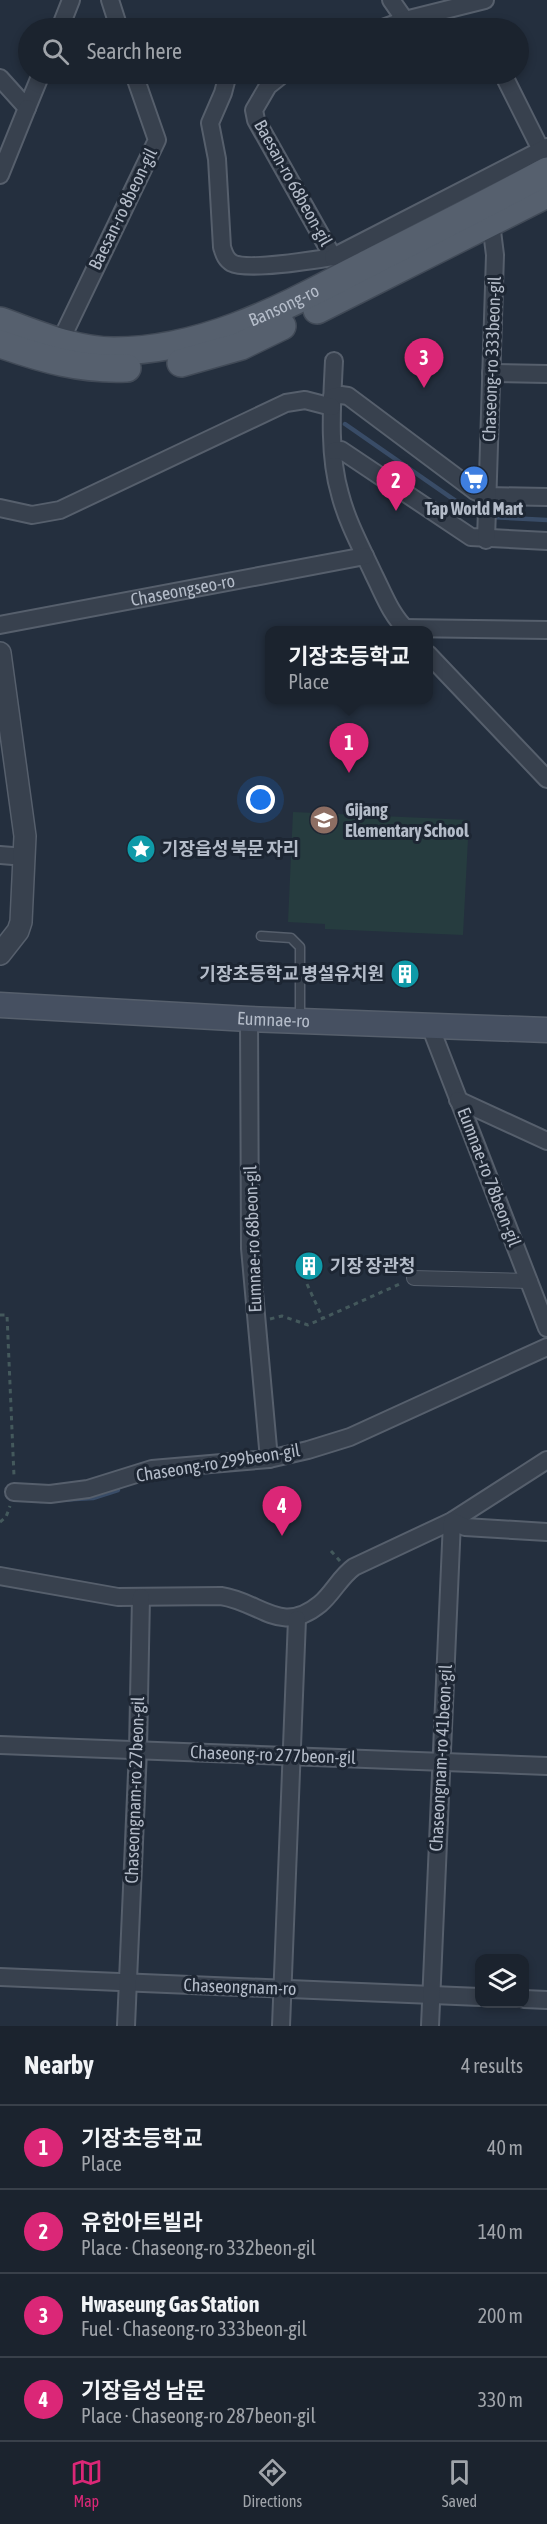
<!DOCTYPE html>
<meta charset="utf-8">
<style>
:root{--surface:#1b232e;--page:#282f3a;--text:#f1f3f6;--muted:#a0a4aa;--line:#39404a;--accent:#db2777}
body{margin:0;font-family:"Asap Condensed","Noto Sans KR",sans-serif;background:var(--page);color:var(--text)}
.controls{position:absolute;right:18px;bottom:18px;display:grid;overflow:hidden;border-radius:12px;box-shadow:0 3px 9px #0003}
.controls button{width:54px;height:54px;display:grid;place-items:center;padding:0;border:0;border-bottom:2px solid var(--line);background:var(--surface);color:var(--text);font:30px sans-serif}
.you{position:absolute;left:261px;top:800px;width:21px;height:21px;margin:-15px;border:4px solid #fff;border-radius:50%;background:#1a73e8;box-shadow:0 0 0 9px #1a73e833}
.badge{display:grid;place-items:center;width:39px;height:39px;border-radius:50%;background:var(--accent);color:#fff;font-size:20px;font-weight:700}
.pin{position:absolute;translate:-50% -50px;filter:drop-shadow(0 2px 3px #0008)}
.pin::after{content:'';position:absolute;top:32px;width:21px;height:18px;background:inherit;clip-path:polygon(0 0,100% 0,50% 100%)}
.popup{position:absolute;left:265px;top:626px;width:168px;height:78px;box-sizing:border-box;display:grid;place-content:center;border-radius:12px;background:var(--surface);filter:drop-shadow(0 2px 4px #0005);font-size:20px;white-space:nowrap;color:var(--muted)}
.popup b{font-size:22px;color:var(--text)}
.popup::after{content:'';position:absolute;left:50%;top:100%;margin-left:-12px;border:12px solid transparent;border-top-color:var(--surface)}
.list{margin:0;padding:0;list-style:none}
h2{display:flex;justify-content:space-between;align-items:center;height:78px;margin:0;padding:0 24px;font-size:26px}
h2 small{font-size:20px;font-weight:400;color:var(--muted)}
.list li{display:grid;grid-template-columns:39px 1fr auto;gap:18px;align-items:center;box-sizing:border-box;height:84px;padding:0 24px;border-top:2px solid var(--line)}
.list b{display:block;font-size:22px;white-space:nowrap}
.list p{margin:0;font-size:20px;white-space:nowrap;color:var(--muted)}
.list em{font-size:20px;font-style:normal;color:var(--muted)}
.icon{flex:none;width:33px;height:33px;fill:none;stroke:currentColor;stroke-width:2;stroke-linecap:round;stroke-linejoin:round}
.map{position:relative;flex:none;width:547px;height:2026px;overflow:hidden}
.search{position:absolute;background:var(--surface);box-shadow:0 3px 9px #0003;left:18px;right:18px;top:18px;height:66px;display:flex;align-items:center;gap:15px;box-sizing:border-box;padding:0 21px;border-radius:33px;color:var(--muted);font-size:22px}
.sheet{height:414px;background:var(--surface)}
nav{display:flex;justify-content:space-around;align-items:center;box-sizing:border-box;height:84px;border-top:2px solid var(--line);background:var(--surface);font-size:16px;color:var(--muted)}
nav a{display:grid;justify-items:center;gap:3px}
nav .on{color:var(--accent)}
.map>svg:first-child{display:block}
.green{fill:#263c3f}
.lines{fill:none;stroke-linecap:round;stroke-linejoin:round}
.stream{stroke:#394c67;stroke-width:4.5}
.service-casing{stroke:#565f6c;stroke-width:11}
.pedestrian-casing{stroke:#565f6c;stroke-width:16}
.minor-casing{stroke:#565f6c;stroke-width:20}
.tertiary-casing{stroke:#565f6c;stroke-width:24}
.secondary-casing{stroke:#565f6c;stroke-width:27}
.primary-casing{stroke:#414a57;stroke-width:30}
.path{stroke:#44595c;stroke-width:3;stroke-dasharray:4.5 4.5;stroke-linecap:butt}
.service{stroke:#38414e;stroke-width:8}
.pedestrian{stroke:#38414e;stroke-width:14}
.minor{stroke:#38414e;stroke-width:16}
.tertiary{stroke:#38414e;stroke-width:21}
.secondary{stroke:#465061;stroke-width:24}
.primary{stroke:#56606e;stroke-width:27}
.labels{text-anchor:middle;stroke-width:6;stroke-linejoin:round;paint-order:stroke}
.street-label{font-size:18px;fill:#b4bcc9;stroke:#1d2633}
.poi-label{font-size:18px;font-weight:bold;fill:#b4bcc9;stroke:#1d2633;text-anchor:start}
</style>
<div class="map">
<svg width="547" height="2026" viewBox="0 0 547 2026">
<rect width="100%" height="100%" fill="#242f3e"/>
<polygon class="green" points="293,812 469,820 463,935 325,929 325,924 288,922"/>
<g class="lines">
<g class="stream">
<polyline points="345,424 476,515 482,516"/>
<polyline points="490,517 547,520"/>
<polyline points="40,1501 93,1498 118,1490"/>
</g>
<g class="service-casing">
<polyline id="service" points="261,936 291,938 300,947 300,1017"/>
</g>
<g class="pedestrian-casing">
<polyline id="pedestrian" points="414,1278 530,1281"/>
</g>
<g class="minor-casing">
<g id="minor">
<polyline points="110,0 119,28"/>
<polyline points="391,0 405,20"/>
<polyline points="60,28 71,0"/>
<polyline points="383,28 405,20 485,0"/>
<path d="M228,74L223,93L210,123L217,159L222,247C224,253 225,259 232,263C247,271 314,260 333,257L256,120L254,110L268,86L283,74"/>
<polyline points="503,74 546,160"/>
<polyline points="0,78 27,108 41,74"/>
<polyline points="0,175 27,108"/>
<polyline points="333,257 547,147"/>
<polyline points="60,342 157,140 134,74"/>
<path d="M334,361C332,402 328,454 340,494C347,522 362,549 374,575C384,595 391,615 407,630"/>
<polyline points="491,373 547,374"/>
<polyline points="332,397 341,395 348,396 475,491 487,496 547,497"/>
<polyline points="334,451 341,450 471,537 547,541"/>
<polyline points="0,508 32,515 60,510 286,403 305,400 332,407"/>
<polyline points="486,540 495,255 491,223"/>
<path id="s1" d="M0,625L365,556"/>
<polyline points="404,628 547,630"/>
<polyline points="428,654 547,779"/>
<polyline points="0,855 25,857"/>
<polyline points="249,1019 250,1248 269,1459"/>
<polyline points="430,1026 547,1328"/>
<polyline points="458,1100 547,1141"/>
<polyline points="14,1492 50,1494 88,1489 152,1469 269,1459 308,1450 350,1437 547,1347"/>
<path d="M0,1576L118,1597L221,1596C261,1602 281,1636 320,1604C333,1593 340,1577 354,1567L452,1521L547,1460"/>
<polyline points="0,1745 547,1766"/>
<polyline points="0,1977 480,1997"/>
<polyline points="524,1999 547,2000"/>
<polyline points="126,2026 138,1750 141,1597"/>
<polyline points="281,2026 297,1619"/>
<polyline points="430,2026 452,1521 465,1527 547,1532"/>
</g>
</g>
<g class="tertiary-casing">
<polyline id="tertiary" points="0,653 25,836 21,922 18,931 0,954"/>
</g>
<g class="secondary-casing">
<g id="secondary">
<path id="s2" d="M0,1005L249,1019L547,1030"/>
</g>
</g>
<g class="primary-casing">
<g id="primary">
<polyline points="317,310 547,194"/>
<path id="s3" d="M0,321C37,334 74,351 114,351C209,351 291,303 373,261C432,231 490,202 547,171"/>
<path d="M0,344C43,359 81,370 127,368"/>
<polyline points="181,363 241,346 282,326"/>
</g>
</g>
<g class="path">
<polyline points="307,1284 323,1319"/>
<polyline points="0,1315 7,1315 14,1476"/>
<polyline points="270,1319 282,1316 308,1325 402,1283"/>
<polyline points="0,1522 6,1517 10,1506"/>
<polyline points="331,1551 340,1561"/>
</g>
<use href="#service" class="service"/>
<use href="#pedestrian" class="pedestrian"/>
<use href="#minor" class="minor"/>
<use href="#tertiary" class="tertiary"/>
<use href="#secondary" class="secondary"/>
<use href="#primary" class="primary"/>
</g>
<defs>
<g id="supermarket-disc" transform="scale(1.5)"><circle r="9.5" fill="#3f7fe0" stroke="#1d2633"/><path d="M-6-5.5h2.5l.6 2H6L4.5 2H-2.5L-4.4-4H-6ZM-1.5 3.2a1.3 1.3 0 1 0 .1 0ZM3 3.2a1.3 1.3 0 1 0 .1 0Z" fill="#fff"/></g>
<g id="school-disc" transform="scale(1.5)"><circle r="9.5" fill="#8d6e63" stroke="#1d2633"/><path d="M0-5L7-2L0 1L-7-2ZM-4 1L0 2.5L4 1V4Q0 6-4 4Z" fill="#fff"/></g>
<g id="sight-disc" transform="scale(1.5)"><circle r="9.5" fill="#0f9aa8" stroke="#1d2633"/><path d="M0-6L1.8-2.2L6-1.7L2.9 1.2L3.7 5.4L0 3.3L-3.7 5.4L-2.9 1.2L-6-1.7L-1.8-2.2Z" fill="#fff"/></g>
<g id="building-disc" transform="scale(1.5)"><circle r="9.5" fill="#0f9aa8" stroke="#1d2633"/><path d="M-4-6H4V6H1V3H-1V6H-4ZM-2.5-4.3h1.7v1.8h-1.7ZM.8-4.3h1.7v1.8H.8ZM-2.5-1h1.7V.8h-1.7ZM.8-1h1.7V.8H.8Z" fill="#fff"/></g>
</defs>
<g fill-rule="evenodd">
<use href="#supermarket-disc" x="474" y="480"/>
<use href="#school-disc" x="324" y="820"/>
<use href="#sight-disc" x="141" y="849"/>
<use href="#building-disc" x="405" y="974"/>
<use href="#building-disc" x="309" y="1266"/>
</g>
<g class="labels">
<g class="street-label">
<text transform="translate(293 183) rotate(61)" y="6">Baesan-ro 68beon-gil</text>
<text transform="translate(123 209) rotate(-64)" y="6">Baesan-ro 8beon-gil</text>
<text dy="6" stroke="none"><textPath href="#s3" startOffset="296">Bansong-ro</textPath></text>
<text transform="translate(492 359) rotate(-88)" y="6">Chaseong-ro 333beon-gil</text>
<text dy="6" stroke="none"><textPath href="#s1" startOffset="186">Chaseongseo-ro</textPath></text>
<text dy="6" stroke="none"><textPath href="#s2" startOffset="274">Eumnae-ro</textPath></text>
<text transform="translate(489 1177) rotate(69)" y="6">Eumnae-ro 78beon-gil</text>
<text transform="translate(253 1239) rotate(-92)" y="6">Eumnae-ro 68beon-gil</text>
<text transform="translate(218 1463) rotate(-9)" y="6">Chaseong-ro 299beon-gil</text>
<text transform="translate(273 1755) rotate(2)" y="6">Chaseong-ro 277beon-gil</text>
<text transform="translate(441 1758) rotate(-87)" y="6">Chaseongnam-ro 41beon-gil</text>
<text transform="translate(135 1790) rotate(-88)" y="6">Chaseongnam-ro 27beon-gil</text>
<text transform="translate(240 1987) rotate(2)" y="6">Chaseongnam-ro</text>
</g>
<g class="poi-label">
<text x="474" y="515" text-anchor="middle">Tap World Mart</text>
<text x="345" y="816">Gijang<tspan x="345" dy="21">Elementary School</tspan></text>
<text x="162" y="855">기장읍성 북문 자리</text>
<text x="384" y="980" text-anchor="end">기장초등학교 병설유치원</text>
<text x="330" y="1272">기장 장관청</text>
</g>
</g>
</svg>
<div class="controls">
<button><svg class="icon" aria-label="layers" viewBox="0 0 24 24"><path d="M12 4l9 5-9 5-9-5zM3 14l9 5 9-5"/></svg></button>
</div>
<div class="you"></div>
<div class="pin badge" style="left:349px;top:773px">1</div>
<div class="popup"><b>기장초등학교</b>Place</div>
<div class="pin badge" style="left:396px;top:511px">2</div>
<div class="pin badge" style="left:424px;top:388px">3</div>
<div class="pin badge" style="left:282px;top:1536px">4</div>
<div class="search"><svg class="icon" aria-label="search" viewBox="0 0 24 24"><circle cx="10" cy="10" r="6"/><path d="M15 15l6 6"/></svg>Search here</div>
</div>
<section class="sheet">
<h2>Nearby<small>4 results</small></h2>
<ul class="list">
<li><span class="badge">1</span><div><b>기장초등학교</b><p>Place</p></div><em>40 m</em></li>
<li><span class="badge">2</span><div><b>유한아트빌라</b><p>Place · Chaseong-ro 332beon-gil</p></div><em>140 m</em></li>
<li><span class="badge">3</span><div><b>Hwaseung Gas Station</b><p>Fuel · Chaseong-ro 333beon-gil</p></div><em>200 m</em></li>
<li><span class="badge">4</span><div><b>기장읍성 남문</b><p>Place · Chaseong-ro 287beon-gil</p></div><em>330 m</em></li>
</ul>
</section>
<nav>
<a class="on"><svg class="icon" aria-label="map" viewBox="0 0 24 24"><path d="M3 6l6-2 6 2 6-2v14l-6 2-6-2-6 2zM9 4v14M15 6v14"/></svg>Map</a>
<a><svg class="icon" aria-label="directions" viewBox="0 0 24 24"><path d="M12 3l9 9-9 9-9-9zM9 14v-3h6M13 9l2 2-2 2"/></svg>Directions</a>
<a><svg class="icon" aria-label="saved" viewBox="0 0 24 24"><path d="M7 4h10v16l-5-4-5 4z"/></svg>Saved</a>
</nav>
